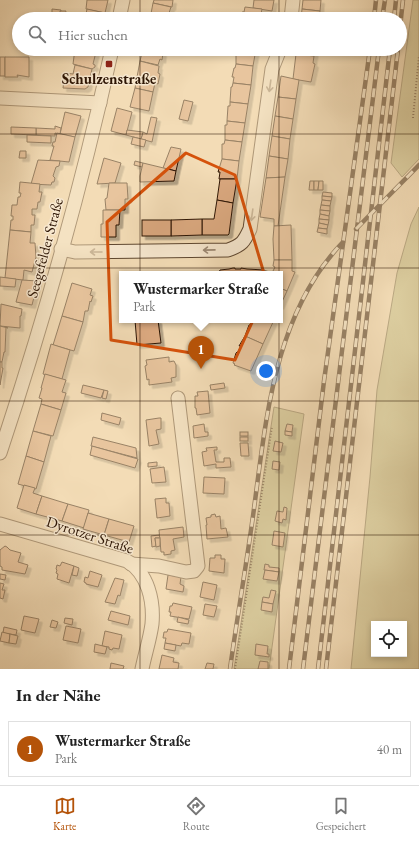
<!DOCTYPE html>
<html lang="de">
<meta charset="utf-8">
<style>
:root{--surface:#fff;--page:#f2f2f2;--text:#222;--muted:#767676;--line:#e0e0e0;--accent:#b45309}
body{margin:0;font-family:"EB Garamond",serif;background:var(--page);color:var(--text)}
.controls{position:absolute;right:12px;bottom:12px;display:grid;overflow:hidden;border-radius:0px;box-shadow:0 2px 6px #0003}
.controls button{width:36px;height:36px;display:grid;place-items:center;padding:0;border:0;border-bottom:1px solid var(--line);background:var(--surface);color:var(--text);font:20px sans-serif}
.you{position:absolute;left:266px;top:371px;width:14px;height:14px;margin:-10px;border:3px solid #fff;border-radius:50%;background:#1a73e8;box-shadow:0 0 0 6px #1a73e833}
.badge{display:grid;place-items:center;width:26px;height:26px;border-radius:50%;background:var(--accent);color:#fff;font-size:13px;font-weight:700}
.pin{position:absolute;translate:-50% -33px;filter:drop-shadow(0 1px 2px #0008)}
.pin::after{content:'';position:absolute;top:21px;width:14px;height:12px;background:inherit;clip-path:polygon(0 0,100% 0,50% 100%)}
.popup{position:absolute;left:119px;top:271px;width:164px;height:52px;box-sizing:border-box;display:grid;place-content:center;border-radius:0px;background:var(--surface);filter:drop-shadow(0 1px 3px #0005);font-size:13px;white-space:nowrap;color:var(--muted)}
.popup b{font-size:15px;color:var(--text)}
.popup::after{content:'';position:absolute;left:50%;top:100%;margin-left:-8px;border:8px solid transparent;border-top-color:var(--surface)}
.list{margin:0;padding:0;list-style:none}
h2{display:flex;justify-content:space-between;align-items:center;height:52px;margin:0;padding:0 16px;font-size:17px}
h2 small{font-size:13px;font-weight:400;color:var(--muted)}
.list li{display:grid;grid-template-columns:26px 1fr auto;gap:12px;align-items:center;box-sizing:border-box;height:56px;margin:0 8px 8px;padding:0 8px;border:1px solid var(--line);border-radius:0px}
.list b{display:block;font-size:15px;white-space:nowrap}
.list p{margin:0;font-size:13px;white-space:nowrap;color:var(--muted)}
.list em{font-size:13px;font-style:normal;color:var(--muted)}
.icon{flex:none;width:22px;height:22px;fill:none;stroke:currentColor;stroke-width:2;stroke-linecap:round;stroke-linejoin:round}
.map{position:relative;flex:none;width:419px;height:669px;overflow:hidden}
.search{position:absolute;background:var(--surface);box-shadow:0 2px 6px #0003;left:12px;right:12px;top:12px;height:44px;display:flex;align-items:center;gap:10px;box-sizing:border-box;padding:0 14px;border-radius:22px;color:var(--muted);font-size:15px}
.sheet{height:116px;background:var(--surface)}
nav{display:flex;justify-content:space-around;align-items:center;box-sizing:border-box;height:56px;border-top:1px solid var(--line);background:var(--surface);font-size:11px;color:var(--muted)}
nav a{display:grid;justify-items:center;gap:2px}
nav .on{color:var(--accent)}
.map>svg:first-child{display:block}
.green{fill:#c3be88;stroke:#786a46;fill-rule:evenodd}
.building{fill:#dba980;stroke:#2d1504;filter:url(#shadow)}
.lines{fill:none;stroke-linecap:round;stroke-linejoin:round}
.minor-casing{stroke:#5e4730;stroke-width:15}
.path{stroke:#2d1504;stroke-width:2;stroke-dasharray:1 2;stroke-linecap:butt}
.minor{stroke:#f7e8d0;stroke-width:13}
.rail-casing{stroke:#2d1504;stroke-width:4.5}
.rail{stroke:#f7e8d0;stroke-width:3;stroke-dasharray:9;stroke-linecap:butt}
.oneway{stroke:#9c8974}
.marked{fill:none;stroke:#d5520b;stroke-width:3;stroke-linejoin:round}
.grid{fill:none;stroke:#2d1504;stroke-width:1;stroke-opacity:0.55}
.poi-dot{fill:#8f2418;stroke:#f7e8d0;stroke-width:1.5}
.labels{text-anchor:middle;stroke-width:3;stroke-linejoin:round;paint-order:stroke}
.poi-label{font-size:15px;font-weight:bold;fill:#2d1504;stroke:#f7e8d0}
.street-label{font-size:15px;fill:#2d1504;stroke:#f7e8d0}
</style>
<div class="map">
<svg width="419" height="669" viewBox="0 0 419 669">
<defs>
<filter id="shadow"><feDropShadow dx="3.5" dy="3.5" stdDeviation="0" flood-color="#0004"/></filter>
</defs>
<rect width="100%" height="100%" fill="#f3dcb6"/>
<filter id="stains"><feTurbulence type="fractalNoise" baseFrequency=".005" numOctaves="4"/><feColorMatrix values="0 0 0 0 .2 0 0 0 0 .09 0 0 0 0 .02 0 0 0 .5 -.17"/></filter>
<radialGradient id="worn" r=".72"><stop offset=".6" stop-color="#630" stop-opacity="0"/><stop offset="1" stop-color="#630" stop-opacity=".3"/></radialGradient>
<g class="green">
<polygon points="413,0 419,0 419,159 402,177 391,163"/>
<path d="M419,207V669H351L370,477L377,390L397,273L411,224ZM374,624H404V654H374Z"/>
<polygon points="274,407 304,414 269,669 234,669"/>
</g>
<g class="building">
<polygon points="87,0 108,0 105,13 86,9"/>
<polygon points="154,0 173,0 172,7 153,3"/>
<polygon points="254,0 274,0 272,11 253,8"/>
<polygon points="303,0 321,0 320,11 302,9"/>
<polygon points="153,3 171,7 169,13 172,13 171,19 150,19"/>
<polygon points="245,7 262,9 260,19 241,19 242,12 244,12"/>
<polygon points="52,9 61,10 60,19 52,19"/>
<polygon points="87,9 105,13 103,19 85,19"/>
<polygon points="302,9 320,11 319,19 301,19"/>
<polygon points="60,11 66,11 64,19 60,19"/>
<polygon points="75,49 99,49 98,52 96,52 93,64 95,65 95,67 92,69 73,64"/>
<polygon points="143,49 162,49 161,52 163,53 162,60 160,59 158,65 140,61"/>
<polygon points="236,49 256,49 253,66 236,64"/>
<polygon points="297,49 316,49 315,49 314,56 296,54"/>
<polygon points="296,54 314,56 313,63 315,64 311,82 293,79"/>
<rect x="0" y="57" width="5" height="19"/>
<polygon points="5,57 29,57 29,77 17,75 18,77 5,77"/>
<polygon points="140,61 159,66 158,73 160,74 158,84 155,83 153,92 135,88"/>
<polygon points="236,64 253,66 251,85 233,83 234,77 232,77 234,68 235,68"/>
<polygon points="75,65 92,69 88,87 85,89 63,88 65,73 73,74"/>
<polygon points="281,76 299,80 296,99 278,97"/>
<polygon points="233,83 251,85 248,104 230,102 231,87 232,87"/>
<polygon points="135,88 153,92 149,111 130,107"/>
<polygon points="278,97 296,99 293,119 275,116"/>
<polygon points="184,100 193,102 188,121 179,119"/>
<polygon points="230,102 248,104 245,123 227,121 228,106 230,106"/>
<polygon points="117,108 132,112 126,135 111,131"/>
<polygon points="65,112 81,116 75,137 60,134"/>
<polygon points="275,116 293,119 290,139 272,136"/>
<polygon points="151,117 157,118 152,142 141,139 143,132 147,134"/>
<polygon points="227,121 245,123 242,142 225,140 225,125 227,125"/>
<polygon points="55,126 61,128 60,134 55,133 55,136 36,135 36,128 55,129"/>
<polygon points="11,127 36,128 36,135 11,134"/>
<polygon points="127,130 143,132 141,139 126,135"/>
<polygon points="57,133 75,137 69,162 50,160 54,146 52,146 53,142 55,142"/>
<polygon points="27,135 51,136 51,143 27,142"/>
<polygon points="272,136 290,139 288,159 269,156"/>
<polygon points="133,137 146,140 144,147 131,144"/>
<polygon points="225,140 242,142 239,161 222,159 222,144 224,144"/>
<polygon points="171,147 181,149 176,171 163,168"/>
<polygon points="20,151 26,151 26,158 19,158"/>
<polygon points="269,156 288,159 285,177 266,178"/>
<polygon points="104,158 121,163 115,183 97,184"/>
<polygon points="222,159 239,161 237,179 219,179 220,172 218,172"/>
<polygon points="38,160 60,161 59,166 56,167 53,176 55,178 54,182 52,182 51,185 31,184"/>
<polygon points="135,161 143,163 142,167 134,165"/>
<polygon points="143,163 176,171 174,181 140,182 140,176"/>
<polygon points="285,177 278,226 274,226 274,219 260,217 266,178"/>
<polygon points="220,179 237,179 233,203 217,200"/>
<polygon points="310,181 314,181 314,190 309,190"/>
<polygon points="314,181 319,181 318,190 314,190"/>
<polygon points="319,181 323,181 323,190 318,190"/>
<polygon points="20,182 40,184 39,192 42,192 40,202 38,202 37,209 32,209 32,215 35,215 34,225 31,225 31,232 10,230 11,220 13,220 13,216 11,216 12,205 17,205 18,197 20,197 21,193 19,193"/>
<polygon points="109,183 127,183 128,199 125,199 125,210 106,210 105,199 107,198"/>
<polygon points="323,192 332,193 332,197 322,196"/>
<polygon points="322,196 332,197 331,201 322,200"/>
<polygon points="217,200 233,203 229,234 228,235 202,235 202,219 214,219"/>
<polygon points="322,200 331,201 330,206 321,205"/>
<polygon points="321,205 330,206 330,211 320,210"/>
<polygon points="103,210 120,210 119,225 116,225 116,237 101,237 101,224 103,224"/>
<polygon points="320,210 330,211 329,216 320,214"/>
<polygon points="320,214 329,216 329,220 319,219"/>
<polygon points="202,219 202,235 171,236 171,220"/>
<polygon points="319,219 329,220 328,225 319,223"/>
<rect x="142" y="220" width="29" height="16"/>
<polygon points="319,223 328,225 327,229 318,228"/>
<polygon points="291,225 292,260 274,260 273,239 274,226"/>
<polygon points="318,228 327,229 327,234 317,232"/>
<polygon points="10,230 31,232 30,243 35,243 36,257 32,272 24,270 23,280 5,278"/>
<polygon points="274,260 292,260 292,271 295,272 287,291 280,288 280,274 263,274 264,270 272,273 275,267 273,266"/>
<polygon points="233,268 235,268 235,269 241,269 241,268 247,269 264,270 263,274 218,274 220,270 229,269"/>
<polygon points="0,277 16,279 15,287 0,286"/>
<polygon points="22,280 38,281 32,305 16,302"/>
<polygon points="72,283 92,289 90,295 93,296 91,302 90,301 88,311 85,311 83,322 62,316"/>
<polygon points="280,288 287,291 280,306"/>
<polygon points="1,304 22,309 21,316 20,316 20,328 0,326"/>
<polygon points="62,316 83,322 74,351 53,345"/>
<polygon points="135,320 158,320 161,343 137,345"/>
<polygon points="252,320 274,320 263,344 245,336 249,325 250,325"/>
<polygon points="0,326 8,328 6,327 5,352 4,352 2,362 0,362"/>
<polygon points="245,336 263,344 251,371 234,365 235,364 233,363 236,353 237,352 238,352 241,346 239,346"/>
<polygon points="51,344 70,350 62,379 43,374"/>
<polygon points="169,357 169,362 174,361 176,365 176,377 171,378 172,382 149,385 149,379 147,380 145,366 147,365 146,360"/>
<polygon points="0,362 2,362 2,368 3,368 0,385"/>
<polygon points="45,374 66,380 62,392 66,393 61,410 41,404 42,399 39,398 42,388 41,388"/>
<polygon points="224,383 225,388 211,390 210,385"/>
<polygon points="83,385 104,390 101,398 81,393"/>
<polygon points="104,390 108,391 106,399 102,398"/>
<polygon points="208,391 210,413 197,415 196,408 195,408 195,396 198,396 197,392"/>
<polygon points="41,404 61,410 53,436 33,431"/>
<polygon points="102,413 121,418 119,425 101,420"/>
<polygon points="159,418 161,418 161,429 156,430 159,444 149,446 146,420"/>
<polygon points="204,424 205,432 208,432 208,436 194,438 193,426"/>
<polygon points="287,424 293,425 292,432 285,431"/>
<polygon points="33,431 51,436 44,462 26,456"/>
<polygon points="285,431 292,432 292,436 285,435"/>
<rect x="240" y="432" width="8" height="4"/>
<polygon points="93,437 136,448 137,458 91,446"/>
<rect x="240" y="437" width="8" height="4"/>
<polygon points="275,441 283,443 281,452 273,451"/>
<polygon points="240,443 248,443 249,456 241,456"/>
<polygon points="92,446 138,459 135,468 90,455"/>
<polygon points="217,447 217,450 214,450 216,462 224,462 224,458 230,458 231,467 216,468 216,464 204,466 202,452 207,451 206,448"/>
<polygon points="26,456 44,462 36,489 18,484"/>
<polygon points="273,461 280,462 279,470 272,469"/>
<polygon points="157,462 157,466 148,467 148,463"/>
<polygon points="164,467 166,482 152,483 150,469"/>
<polygon points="204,477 225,478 224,494 203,493"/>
<polygon points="24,485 35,488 33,493 42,496 36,514 17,508"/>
<polygon points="42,496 68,504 62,521 36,514"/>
<polygon points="166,498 166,503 169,503 170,516 157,518 155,499"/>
<polygon points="68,504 89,510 84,528 62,521"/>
<polygon points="284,507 287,508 286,520 283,519 282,523 275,521 277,511 283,512"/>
<polygon points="88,513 109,519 104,535 83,529"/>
<polygon points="215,514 216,517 220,516 221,529 226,528 228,537 207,539 206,525 207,525 206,518 211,517 211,515"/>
<polygon points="109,519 134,526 129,542 104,535"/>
<polygon points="183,527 184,537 173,539 175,550 171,551 171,554 164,555 164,552 161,552 159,530"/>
<polygon points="274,531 285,533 283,547 272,545"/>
<polygon points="159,535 160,538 155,538 156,546 152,547 151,536"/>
<polygon points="155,538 160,538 160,546 156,547"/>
<polygon points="5,546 7,547 10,550 21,553 18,562 28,565 25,574 2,570 2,567 0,566 0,550"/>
<polygon points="215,555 221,555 221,559 225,559 224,573 209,571 210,558 215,558"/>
<polygon points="62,562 74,566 69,583 57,579 58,574 56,573 57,570 56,569 57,565 60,566"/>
<polygon points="265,564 269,565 269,567 279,568 279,572 264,570"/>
<polygon points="74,566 79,568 77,576 72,575"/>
<polygon points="265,570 279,572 277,581 263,579"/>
<polygon points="90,571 102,575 98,587 86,584 86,583 84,582 85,577 88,578"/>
<polygon points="0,574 6,575 5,580 0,579"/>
<polygon points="168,575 181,577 180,584 184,586 183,592 166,589"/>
<polygon points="115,578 124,580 120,596 118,595 115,604 105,602"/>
<polygon points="203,582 217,585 214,600 200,597"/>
<polygon points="0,583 4,584 2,590 5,590 3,599 0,598"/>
<polygon points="271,590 276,591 273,604 262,602 263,597 269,598"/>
<polygon points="262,602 273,604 272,612 261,610"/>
<polygon points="173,603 192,607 189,619 170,616 171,612 169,612 170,606 172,606"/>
<polygon points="205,604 217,606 214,617 203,615"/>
<polygon points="111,611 130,616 128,625 108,620"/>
<polygon points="24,616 39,619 35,633 21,630"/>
<polygon points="178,617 189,620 188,624 177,622"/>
<polygon points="65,618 73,619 72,625 64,623"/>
<polygon points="52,620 58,622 56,628 50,627"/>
<polygon points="66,626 81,629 78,643 63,640"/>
<polygon points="4,627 17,630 16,635 3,633"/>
<polygon points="168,629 191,633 189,644 182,643 181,646 165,643 166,638 163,638 164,632 167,632"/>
<polygon points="105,631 122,635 119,649 113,648 112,650 109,649 109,647 102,646"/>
<polygon points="2,632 10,634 9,643 0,641"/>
<polygon points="10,634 18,636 16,644 9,643"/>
<polygon points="165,643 176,645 175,651 164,649"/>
<polygon points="95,644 107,647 105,654 94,652"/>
<polygon points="256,644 268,646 267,654 269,654 269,657 255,655"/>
<polygon points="162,655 174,658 173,662 179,663 178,669 159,669"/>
<polygon points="260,661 268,662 268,669 258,669"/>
<polygon points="111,663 124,666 123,669 110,669"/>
<polygon points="207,663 214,664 213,669 205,669"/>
</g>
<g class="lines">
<g class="minor-casing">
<g id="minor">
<polyline points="119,19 123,0"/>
<polyline points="291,19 293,0"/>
<polyline points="0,98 100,103"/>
<path d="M61,249L75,252L228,250C242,245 244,242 250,229L272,69L280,49"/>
<path d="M0,453C44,321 82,185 112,49"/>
<path d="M0,524L127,561C148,573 154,601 152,624C150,639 145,654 142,669"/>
<polyline points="131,564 159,566 186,572 194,571 198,566 178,398"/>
</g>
</g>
<g class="path">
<polyline points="413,118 419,56"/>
<polyline points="235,669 272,426"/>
</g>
<use href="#minor" class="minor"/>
<g class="rail-casing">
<g id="rail">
<polyline points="374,19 376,0"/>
<polyline points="382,19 385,0"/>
<polyline points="394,19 396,0"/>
<polyline points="400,27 403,0"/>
<polyline points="356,229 419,165"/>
<path d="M230,669C237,618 246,567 253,516C266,421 273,315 343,242"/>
<polyline points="289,669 324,381 370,49"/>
<polyline points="303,669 379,49"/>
<polyline points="318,669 390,49"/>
<polyline points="326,669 398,49"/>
</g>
</g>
<use href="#rail" class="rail"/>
</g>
<defs><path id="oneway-shaft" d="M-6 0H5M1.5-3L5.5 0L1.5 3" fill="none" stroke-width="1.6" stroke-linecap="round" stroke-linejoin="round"/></defs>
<g class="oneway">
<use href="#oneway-shaft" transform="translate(270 86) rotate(98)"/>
<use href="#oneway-shaft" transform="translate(252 215) rotate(98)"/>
<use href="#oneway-shaft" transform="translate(209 250) rotate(179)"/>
<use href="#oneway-shaft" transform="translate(96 252) rotate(-180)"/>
</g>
<path d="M0 0H419V669H0ZM186,153L235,175L268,287L235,360L111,340L107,222Z" fill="#f3dcb6" fill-opacity=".55" fill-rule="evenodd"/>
<path class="marked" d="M186,153L235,175L268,287L235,360L111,340L107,222Z"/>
<path class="grid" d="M140,0V19M279,0V19M140,49V669M279,49V669M0,134H419M0,268H419M0,401H419M0,535H419"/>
<rect class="poi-dot" x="105" y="60" width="8" height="8" rx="2"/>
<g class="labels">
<g class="poi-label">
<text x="109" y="84">Schulzenstraße</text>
</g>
<g class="street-label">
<text transform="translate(45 248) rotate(-75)" y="5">Seegefelder Straße</text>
<text transform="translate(90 535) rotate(18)" y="5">Dyrotzer Straße</text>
</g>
</g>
<rect width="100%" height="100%" filter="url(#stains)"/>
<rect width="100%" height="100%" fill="url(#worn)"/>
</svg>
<div class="controls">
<button><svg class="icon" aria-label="locate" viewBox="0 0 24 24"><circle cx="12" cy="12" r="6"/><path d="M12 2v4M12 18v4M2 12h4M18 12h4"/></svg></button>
</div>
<div class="you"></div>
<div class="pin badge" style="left:201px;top:369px">1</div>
<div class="popup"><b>Wustermarker Straße</b>Park</div>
<div class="search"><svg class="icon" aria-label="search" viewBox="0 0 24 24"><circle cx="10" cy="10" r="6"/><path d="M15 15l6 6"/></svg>Hier suchen</div>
</div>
<section class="sheet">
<h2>In der Nähe<small></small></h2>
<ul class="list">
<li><span class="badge">1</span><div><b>Wustermarker Straße</b><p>Park</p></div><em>40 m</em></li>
</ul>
</section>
<nav>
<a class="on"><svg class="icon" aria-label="map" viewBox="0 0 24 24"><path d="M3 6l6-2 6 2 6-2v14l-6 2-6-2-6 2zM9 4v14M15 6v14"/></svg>Karte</a>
<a><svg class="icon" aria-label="directions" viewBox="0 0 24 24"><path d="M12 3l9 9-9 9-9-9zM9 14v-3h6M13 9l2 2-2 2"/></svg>Route</a>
<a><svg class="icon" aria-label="saved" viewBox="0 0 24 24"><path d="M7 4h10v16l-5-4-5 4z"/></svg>Gespeichert</a>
</nav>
